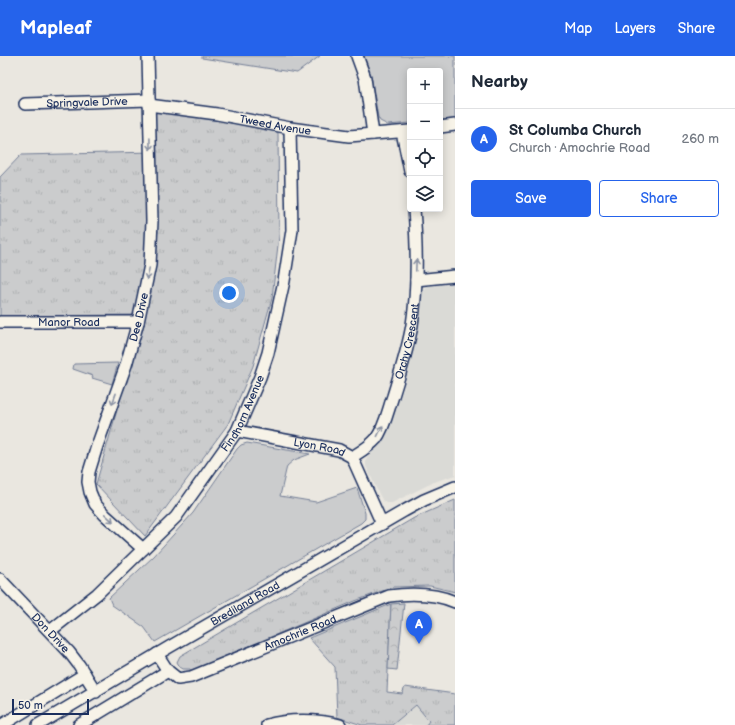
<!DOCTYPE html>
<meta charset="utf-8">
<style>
:root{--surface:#fff;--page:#f2f2f3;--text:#1f2937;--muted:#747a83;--line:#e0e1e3;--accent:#2563eb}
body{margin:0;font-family:"Balsamiq Sans",sans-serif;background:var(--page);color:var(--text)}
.controls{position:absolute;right:12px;top:12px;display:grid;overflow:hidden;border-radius:4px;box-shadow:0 2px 10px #0003}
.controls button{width:36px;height:36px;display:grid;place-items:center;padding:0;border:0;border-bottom:1px solid var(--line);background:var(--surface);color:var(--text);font:20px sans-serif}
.scale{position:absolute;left:12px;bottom:10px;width:77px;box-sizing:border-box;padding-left:4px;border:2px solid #1b2f5e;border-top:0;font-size:11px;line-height:14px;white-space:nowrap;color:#1b2f5e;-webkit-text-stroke:3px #f7f3e8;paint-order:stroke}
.you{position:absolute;left:229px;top:237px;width:14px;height:14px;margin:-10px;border:3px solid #fff;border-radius:50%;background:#1a73e8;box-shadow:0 0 0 6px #1a73e833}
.badge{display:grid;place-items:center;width:26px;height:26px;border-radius:50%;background:var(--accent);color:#fff;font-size:13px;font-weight:700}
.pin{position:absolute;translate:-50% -33px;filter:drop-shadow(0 1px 2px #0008)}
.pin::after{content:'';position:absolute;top:21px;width:14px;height:12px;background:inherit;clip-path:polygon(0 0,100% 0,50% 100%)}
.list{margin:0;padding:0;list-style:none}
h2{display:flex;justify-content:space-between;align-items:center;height:52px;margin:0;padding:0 16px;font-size:17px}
h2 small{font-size:13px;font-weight:400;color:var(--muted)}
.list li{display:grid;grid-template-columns:26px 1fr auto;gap:12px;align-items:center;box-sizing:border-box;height:60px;padding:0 16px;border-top:1px solid var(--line)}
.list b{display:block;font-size:15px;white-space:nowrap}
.list p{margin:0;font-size:13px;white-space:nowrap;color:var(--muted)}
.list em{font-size:13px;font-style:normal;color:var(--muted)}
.actions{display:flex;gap:8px;padding:12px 16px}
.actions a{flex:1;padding:9px 0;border:1px solid var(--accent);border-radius:4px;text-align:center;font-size:14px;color:var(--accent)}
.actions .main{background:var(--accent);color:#fff}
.icon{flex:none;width:22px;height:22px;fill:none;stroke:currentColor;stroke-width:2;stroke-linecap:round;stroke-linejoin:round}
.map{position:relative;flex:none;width:455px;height:669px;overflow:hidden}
header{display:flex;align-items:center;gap:24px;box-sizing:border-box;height:56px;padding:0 20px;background:var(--accent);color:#fff}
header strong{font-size:19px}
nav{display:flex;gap:22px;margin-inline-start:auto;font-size:14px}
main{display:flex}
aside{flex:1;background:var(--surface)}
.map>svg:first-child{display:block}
.built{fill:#dadad6}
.grass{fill:url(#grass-tufts);stroke:#737e96}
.forest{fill:url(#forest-crowns);stroke:#737e96}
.green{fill:#cbcccd;stroke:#737e96}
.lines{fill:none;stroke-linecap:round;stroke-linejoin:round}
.minor-casing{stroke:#1b2f5e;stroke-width:14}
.minor{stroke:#f7f3e8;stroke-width:11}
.oneway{stroke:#8991a3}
.labels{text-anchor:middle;stroke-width:3.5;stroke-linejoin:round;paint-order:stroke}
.street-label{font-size:11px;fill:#1b2f5e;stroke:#f7f3e8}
</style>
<header>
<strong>Mapleaf</strong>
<nav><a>Map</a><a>Layers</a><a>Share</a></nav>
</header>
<main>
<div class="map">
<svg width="455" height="669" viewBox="0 0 455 669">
<defs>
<pattern id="grass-tufts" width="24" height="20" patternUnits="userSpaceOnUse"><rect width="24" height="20" fill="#cbcccd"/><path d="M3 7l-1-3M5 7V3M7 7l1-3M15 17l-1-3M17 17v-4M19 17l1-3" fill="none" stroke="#aeb0b2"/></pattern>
<pattern id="forest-crowns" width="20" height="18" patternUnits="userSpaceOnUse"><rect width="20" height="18" fill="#cbcccd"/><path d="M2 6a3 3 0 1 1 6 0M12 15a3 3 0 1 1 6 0" fill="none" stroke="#aeb0b2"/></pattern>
</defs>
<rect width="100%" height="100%" fill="#eae7e0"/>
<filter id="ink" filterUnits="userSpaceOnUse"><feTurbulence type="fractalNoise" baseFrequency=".025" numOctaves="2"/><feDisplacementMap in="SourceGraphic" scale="8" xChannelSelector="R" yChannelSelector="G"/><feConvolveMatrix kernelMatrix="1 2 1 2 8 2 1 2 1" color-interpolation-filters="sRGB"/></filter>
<g filter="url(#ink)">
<g class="built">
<polygon points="455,227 455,419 434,426 392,447 386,447 383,445 379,438 366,410 366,404 368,400 381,388 388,375 403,333 413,291 421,237 428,230"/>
<polygon points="416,649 429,665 426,669 392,669"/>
</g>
<g class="grass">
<polygon points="155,52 278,76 279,180 272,242 253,310 228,368 145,480 96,428 144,259 0,260 0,121 21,99 154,96"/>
<polygon points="455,444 455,536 430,530 393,531 355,545 191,615 190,613 183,613 180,611 177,606 180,600 414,462"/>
<polygon points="391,548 387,636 402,638 405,631 455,638 455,669 426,669 429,665 416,649 392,669 362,669 337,661 335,611 309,582"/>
</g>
<polygon class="forest" points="404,547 397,614 388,613 391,548"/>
<g class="green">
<polygon points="202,0 320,0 297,17 202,2"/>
<polygon points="364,0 455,0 455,63 440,64 440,15 410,15 410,67 388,69 380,65 378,61 371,19"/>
<polygon points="118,307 112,328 92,322 93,320 73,313 74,308"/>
<polygon points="247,387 310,398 294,404 287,410 280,440 316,446 357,432 365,457 365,463 361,467 155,586 144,571 112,549 109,542 154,500 193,457 237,393 241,389"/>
</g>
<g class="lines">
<g class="minor-casing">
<g id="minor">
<polyline points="357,0 365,22 373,78"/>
<path id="s1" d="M25,48L149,44"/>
<path id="s2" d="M149,49L217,58L290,72L349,80L410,75"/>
<polyline points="440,71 455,69"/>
<polyline points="402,76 410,115"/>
<polyline points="416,224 455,220"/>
<path id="s3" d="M0,266H138"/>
<path id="s4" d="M237,375L339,394L352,401L382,468"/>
<path id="s5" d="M352,401C360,396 369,391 376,383C385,371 388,354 393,340C400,317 408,293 412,269C418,231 417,192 414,153"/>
<path id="s6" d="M143,493L105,459L95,448L90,436L88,426L89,416L97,390L126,309L138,266L150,209L152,165L148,0"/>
<path id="s7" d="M0,523L69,596L79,609L96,636"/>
<path id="s8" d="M50,575L97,538L176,461L237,375L260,321L268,297L284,225L292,174L290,72"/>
<path id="s9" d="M157,598L168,615L178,623L191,621L389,540C412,537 434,537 455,546"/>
<polyline points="2,669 85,618"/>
<path id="s10" d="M38,669L171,590L404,455L424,444L455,431"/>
<polyline points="79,669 168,615"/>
<path d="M267,669C287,663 319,663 340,669"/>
</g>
</g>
<use href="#minor" class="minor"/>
</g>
<defs><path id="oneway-shaft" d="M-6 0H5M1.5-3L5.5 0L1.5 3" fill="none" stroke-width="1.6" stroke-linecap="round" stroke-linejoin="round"/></defs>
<g class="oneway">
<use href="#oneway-shaft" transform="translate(150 88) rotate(89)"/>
<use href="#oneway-shaft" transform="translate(416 209) rotate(-88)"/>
<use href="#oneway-shaft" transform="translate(148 218) rotate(102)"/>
<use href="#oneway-shaft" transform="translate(114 343) rotate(110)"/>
<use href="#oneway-shaft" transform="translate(380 375) rotate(-64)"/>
<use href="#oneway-shaft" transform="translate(109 462) rotate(43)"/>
</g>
</g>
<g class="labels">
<g class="street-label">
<text dy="4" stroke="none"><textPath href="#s1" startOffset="62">Springvale Drive</textPath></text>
<text dy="4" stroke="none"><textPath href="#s2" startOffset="128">Tweed Avenue</textPath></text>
<text dy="4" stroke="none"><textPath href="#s6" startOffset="262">Dee Drive</textPath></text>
<text dy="4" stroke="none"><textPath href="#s3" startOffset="69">Manor Road</textPath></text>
<text dy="4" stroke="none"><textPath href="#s5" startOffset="133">Orchy Crescent</textPath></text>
<text dy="4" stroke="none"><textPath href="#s8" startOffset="294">Findhorn Avenue</textPath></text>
<text dy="4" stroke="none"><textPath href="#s4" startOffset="84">Lyon Road</textPath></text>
<text dy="4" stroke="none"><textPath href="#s10" startOffset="240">Brediland Road</textPath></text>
<text dy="4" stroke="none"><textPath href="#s9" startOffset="164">Amochrie Road</textPath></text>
<text dy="4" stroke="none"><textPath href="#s7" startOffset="74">Don Drive</textPath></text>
</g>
</g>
</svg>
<div class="controls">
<button>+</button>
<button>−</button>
<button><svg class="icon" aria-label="locate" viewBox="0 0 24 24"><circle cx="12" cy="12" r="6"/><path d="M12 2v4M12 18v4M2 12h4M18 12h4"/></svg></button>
<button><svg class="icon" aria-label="layers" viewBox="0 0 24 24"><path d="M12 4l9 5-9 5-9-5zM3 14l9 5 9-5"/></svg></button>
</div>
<div class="scale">50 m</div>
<div class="you"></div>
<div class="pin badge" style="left:419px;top:588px">A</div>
</div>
<aside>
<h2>Nearby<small></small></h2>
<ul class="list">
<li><span class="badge">A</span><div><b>St Columba Church</b><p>Church · Amochrie Road</p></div><em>260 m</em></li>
</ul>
<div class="actions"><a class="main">Save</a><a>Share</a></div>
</aside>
</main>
